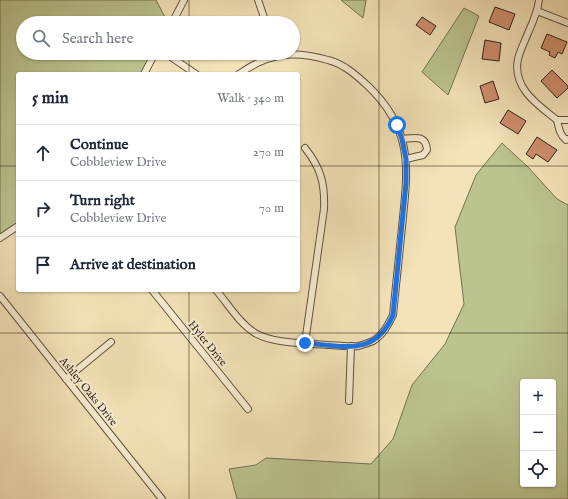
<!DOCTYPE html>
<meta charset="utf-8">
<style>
:root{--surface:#fff;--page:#f2f2f3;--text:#1f2937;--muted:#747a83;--line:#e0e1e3}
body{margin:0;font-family:"IM FELL English",serif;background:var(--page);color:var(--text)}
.controls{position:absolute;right:12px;bottom:12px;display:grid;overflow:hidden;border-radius:4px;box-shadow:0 1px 3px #0004}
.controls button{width:36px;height:36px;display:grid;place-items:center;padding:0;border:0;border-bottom:1px solid var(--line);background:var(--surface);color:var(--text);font:20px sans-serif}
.stop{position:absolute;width:12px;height:12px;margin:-9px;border:3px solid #1a73e8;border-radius:50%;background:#fff}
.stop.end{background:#1a73e8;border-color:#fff;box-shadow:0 1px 4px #0008}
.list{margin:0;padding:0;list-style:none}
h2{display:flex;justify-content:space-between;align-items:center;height:52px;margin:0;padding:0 16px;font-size:17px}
h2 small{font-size:13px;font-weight:400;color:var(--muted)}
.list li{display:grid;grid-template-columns:26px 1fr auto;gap:12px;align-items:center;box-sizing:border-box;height:56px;padding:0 16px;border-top:1px solid var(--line)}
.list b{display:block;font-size:15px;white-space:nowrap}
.list p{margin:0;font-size:13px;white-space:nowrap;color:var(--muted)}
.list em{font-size:13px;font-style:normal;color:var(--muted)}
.icon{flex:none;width:22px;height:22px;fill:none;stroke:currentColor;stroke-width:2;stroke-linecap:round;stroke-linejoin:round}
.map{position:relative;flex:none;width:568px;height:499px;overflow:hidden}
.search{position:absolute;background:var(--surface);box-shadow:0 1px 3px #0004;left:16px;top:16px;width:284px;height:44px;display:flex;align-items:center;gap:10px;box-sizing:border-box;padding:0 14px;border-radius:22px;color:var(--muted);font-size:15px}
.panel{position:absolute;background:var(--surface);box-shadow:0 1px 3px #0004;left:16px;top:72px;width:284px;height:220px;border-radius:4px}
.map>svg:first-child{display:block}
.green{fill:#bbc48f;stroke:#747254;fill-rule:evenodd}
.building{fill:#d08e6e;stroke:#2e2118}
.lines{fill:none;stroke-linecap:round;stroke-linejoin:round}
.minor-casing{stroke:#605240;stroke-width:8}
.minor{stroke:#f8edd2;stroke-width:6}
.route{stroke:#1a73e8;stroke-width:5}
.grid{fill:none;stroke:#2e2118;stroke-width:1;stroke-opacity:0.55}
.labels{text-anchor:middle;stroke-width:4;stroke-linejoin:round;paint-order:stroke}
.street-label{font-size:11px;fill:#2e2118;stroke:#f8edd2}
</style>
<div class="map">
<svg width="568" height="499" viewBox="0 0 568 499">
<rect width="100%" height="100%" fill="#f4e3b9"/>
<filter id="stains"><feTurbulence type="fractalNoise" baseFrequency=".005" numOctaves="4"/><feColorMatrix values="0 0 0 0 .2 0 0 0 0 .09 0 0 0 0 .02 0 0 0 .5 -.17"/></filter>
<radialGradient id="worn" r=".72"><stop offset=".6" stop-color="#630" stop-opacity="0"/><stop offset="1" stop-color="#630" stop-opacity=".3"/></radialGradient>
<g class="green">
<polygon points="0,0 156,0 168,23 23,23 23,53 155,53 144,74 18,74 18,226 0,238"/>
<polygon points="341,0 366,0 363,18"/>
<polygon points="464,8 479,16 448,95 422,72"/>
<path d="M502,143L528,167L557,199L568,205V499H237L229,469L256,465L266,458L371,464L393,439L412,385L445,344L464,304L455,227L476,175ZM523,382H553V484H523Z"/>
</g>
<g class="building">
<polygon points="495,7 515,14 509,30 489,22"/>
<polygon points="422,17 436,26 430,35 416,25"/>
<polygon points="547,34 567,42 562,54 558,52 555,58 549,55 550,52 541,48"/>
<polygon points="485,40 501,43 499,61 482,59"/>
<polygon points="552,70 568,86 568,88 557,98 541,81"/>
<polygon points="493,81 499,99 485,103 480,86"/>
<polygon points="508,110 526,121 518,134 500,123"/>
<polygon points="537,137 557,150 548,162 536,154 533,159 526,154"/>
</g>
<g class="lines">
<g class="minor-casing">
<g id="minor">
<polyline points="258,0 266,23"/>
<path d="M539,0C538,11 533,22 528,33C525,41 520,50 518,59C512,88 538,105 557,120C559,129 560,135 566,140L568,139"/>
<polyline points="537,11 568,23"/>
<polyline points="172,23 184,0"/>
<polyline points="165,53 196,74"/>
<polyline points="144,74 155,53"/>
<polyline points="557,120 568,120"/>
<path d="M402,139C414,138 426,134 427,150L423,155L406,159"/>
<path d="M305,148C321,168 325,184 324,209L305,343"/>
<polyline points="0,238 18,226"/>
<polyline points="152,290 248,409"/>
<path d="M216,290C228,304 239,323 255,333C274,344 306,343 328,345C338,345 348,347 358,346C363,345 368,343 373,341C383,335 388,325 393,315C396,285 399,256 402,227C408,169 414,130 368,86C356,75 344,64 328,60C293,50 269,53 239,74"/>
<polyline points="0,296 162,499"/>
<polyline points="66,379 111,342"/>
<polyline points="349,401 351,346"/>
</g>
</g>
<use href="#minor" class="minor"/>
</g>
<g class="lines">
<path class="route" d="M305,343C343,346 375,357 393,315L406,183V159L402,139L397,125"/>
</g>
<path class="grid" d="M189,0V23M379,0V499M189,53V74M0,166H18M298,166H568M189,290V499M0,333H568"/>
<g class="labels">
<g class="street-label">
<text transform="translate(208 343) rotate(51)" y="4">Hyler Drive</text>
<text transform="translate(89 391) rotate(51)" y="4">Ashley Oaks Drive</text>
</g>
</g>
<rect width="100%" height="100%" filter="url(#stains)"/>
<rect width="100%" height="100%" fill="url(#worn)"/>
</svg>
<div class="controls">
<button>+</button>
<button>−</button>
<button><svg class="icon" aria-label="locate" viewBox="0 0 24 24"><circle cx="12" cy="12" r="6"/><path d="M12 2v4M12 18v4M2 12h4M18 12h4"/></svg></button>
</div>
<div class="stop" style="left:397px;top:125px"></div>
<div class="stop end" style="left:305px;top:343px"></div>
<div class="search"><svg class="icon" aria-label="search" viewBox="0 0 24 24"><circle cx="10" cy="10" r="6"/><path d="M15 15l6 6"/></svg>Search here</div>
<section class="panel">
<h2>5 min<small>Walk · 340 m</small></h2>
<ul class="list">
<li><svg class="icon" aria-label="ahead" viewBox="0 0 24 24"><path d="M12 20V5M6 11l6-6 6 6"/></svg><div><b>Continue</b><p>Cobbleview Drive</p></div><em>270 m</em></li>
<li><svg class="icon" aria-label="right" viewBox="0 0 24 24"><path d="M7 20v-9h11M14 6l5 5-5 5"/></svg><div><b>Turn right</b><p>Cobbleview Drive</p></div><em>70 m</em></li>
<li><svg class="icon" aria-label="arrive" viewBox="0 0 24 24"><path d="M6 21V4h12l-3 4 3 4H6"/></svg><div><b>Arrive at destination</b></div></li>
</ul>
</section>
</div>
